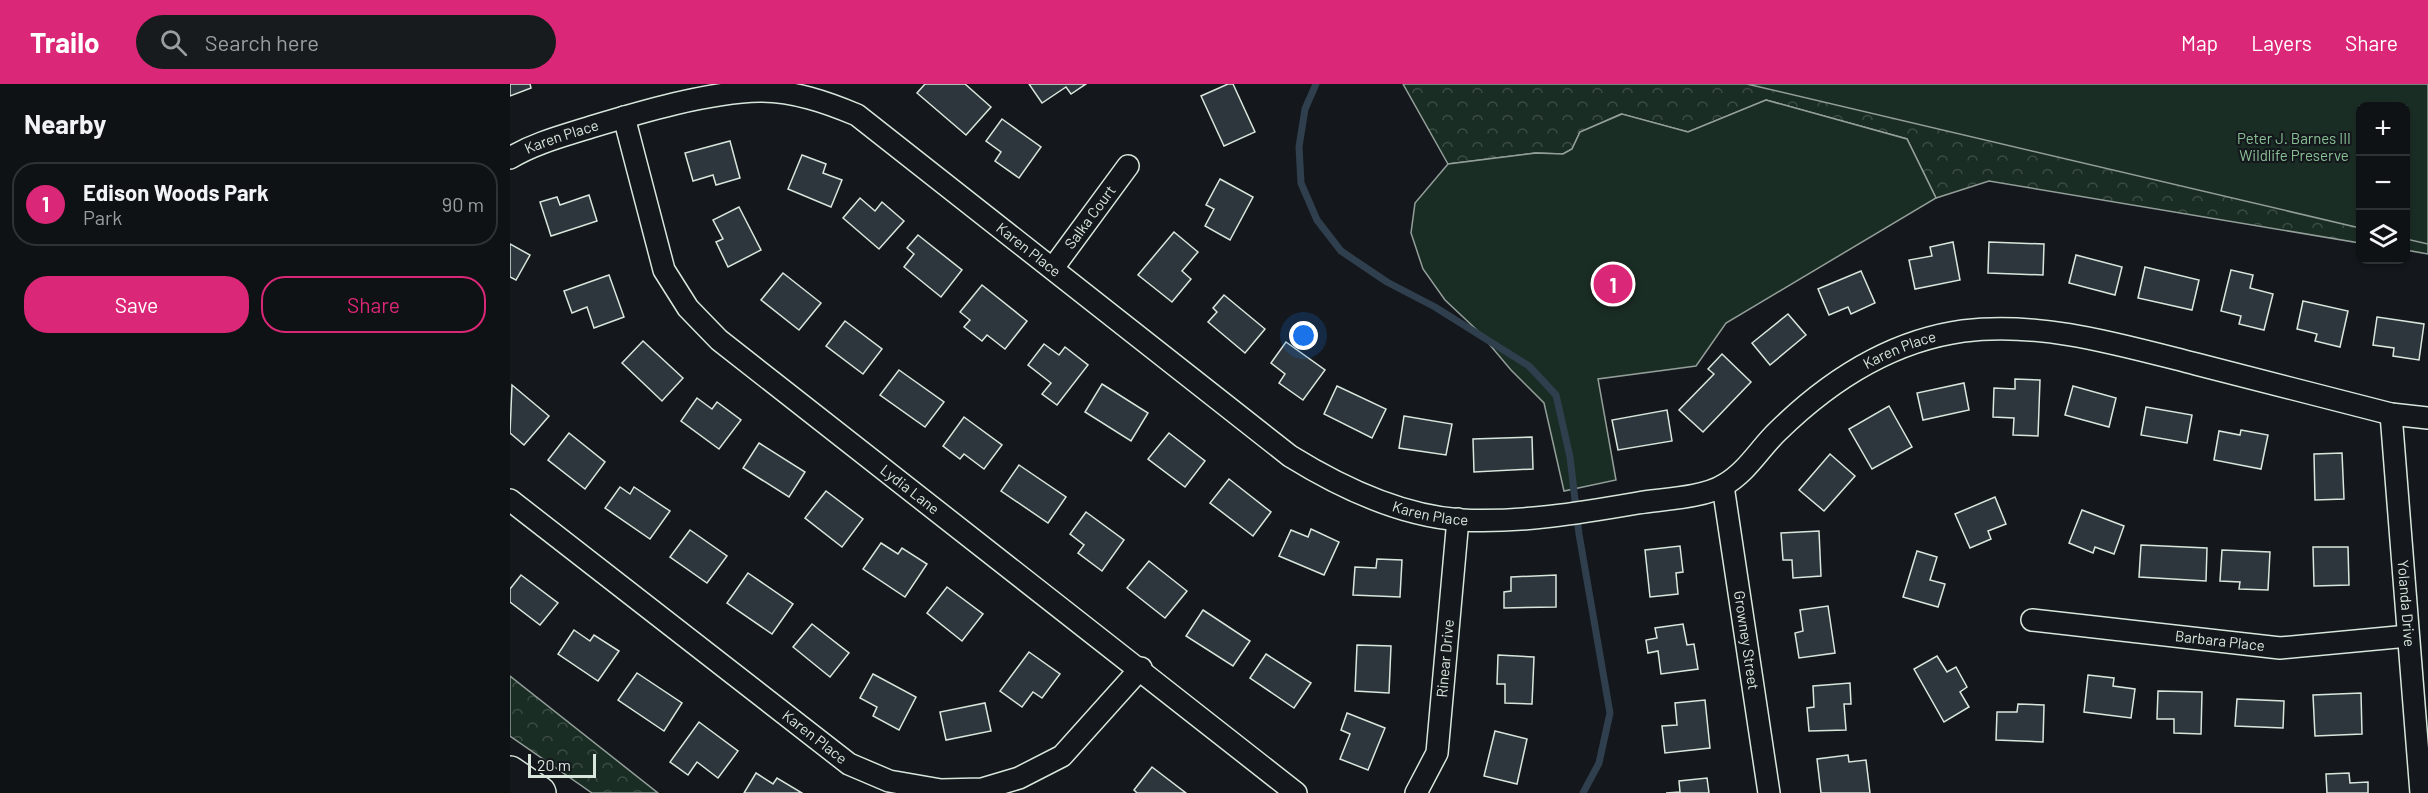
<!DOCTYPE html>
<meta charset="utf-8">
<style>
:root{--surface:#0f1215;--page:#181b1e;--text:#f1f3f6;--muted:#9b9ea0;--line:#2f3234;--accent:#db2777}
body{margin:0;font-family:Barlow,sans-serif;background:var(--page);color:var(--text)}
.controls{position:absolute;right:18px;top:18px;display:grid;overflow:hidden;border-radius:12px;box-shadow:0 2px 4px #0004}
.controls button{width:54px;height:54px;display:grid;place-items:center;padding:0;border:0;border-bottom:2px solid var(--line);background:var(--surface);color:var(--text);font:30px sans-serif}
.scale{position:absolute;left:18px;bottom:15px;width:68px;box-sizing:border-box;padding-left:6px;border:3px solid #d8e6dc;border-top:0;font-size:16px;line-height:21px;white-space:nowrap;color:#d8e6dc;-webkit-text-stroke:4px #14181c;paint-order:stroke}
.you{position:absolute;left:794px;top:252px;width:21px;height:21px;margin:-15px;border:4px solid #fff;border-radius:50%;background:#1a73e8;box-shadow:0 0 0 9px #1a73e833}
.badge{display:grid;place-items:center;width:39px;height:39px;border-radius:50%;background:var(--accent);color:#fff;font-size:20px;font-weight:700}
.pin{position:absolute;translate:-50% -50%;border:3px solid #fff;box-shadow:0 2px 6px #0006}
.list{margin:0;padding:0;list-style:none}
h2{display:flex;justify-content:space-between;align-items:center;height:78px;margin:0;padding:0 24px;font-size:26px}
h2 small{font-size:20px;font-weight:400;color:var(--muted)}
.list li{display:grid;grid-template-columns:39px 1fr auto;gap:18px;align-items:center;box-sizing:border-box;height:84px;margin:0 12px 12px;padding:0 12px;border:2px solid var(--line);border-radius:24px}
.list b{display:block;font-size:22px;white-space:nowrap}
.list p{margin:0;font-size:20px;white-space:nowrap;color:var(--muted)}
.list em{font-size:20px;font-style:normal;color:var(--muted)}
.actions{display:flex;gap:12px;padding:18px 24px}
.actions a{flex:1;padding:14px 0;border:2px solid var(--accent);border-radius:24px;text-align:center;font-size:21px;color:var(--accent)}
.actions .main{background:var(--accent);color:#fff}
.icon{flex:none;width:33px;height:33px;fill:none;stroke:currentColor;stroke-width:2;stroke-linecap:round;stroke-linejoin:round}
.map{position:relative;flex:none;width:1918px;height:709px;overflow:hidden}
header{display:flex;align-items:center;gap:36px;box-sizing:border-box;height:84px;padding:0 30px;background:var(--accent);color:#fff}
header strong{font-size:28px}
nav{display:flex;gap:33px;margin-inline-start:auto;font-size:21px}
.search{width:420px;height:54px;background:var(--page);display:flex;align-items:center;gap:15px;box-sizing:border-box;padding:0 21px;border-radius:33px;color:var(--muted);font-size:22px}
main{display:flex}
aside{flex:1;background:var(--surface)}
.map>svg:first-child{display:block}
.forest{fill:url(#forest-crowns);stroke:#939e99;stroke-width:1.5}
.park{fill:#1a2d24;stroke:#939e99;stroke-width:1.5}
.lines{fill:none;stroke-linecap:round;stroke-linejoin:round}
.stream{stroke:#2f3f4d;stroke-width:7}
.building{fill:#2c363c;stroke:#d8e6dc;stroke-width:1.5}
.minor-casing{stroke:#d8e6dc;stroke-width:24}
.motorway-casing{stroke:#d8e6dc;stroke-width:36}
.minor{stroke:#14181c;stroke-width:21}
.motorway{stroke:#14181c;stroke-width:33}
.labels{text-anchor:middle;stroke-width:4.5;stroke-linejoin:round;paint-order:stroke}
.street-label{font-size:15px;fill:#d8e6dc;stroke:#14181c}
.park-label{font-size:15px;fill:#8ac095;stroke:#14181c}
</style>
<header>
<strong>Trailo</strong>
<div class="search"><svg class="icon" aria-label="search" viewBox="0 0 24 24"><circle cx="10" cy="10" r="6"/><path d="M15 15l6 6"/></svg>Search here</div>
<nav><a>Map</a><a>Layers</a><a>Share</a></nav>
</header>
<main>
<aside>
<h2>Nearby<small></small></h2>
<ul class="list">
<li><span class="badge">1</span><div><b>Edison Woods Park</b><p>Park</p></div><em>90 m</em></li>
</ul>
<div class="actions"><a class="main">Save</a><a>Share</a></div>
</aside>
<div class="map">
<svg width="1918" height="709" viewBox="0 0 1918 709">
<defs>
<pattern id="forest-crowns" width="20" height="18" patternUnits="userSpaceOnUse" patternTransform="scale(1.5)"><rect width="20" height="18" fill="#1a2d24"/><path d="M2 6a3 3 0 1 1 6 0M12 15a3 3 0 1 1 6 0" fill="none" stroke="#3b4b43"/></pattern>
</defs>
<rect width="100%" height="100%" fill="#14181c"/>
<g class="forest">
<polygon points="893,0 1918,0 1918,170 1896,166 1896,22 1850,22 1850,159 1479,97 1426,114 1397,55 1256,16 1178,48 1111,30 1070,48 1062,65 1053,70 1025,69 938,80"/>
<polygon points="0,592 148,709 82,709 0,652"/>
</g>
<g class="park">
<polygon points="1237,0 1918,0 1918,160 1896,155 1896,22 1850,22 1850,144"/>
<polygon points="1256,16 1397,55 1426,114 1216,239 1186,282 1088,295 1106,396 1054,407 1034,319 1001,286 969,248 935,216 913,185 901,149 905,119 938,80 1026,69 1053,70 1062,65 1070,48 1112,30 1178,48"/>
</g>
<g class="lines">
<polyline class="stream" points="806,0 795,25 789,63 791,99 807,136 831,167 877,198 925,223 1019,282 1046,311 1060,373 1069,450 1100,629 1089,679 1073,709"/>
</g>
<g class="building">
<polygon points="0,0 20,0 21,4 0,12"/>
<polygon points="415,0 455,0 481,23 456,51 407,9"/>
<polygon points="519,0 576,0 561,10 556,3 532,19"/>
<polygon points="718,0 723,0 745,48 714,62 691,12"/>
<polygon points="492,35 531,63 509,94 485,77 491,68 476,57"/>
<polygon points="220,57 230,94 206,101 203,91 183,97 175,69"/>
<polygon points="292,71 316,80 313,89 332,96 321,123 278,105"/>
<polygon points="710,95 743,113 720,156 695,142 704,125 696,121"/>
<polygon points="79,111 87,137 41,152 30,118 47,113 50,121"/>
<polygon points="350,114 365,127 372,118 394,137 369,165 333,134"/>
<polygon points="229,123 251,166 218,183 206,158 213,155 203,136"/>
<polygon points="664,148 688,168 672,187 681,195 662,218 628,191"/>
<polygon points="408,151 452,186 431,213 394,183 404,170 397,164"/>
<polygon points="1443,158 1450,196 1405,205 1399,176 1422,172 1420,163"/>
<polygon points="1479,158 1534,160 1533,191 1478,189"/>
<polygon points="0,160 20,171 6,196 0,193"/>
<polygon points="1566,171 1612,183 1605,211 1559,199"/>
<polygon points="1635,183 1689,196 1682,226 1628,214"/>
<polygon points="1721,186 1743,191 1740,204 1763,210 1754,246 1729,240 1731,232 1711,227"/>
<polygon points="1351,187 1365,219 1341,230 1338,223 1319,231 1308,205"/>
<polygon points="273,189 311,219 289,246 251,216"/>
<polygon points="99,191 114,233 84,244 77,223 62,229 54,207"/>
<polygon points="472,201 517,237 495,265 477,251 472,257 454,243 460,236 450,228"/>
<polygon points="714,211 755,245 735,269 698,238 707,228 703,224"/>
<polygon points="1793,217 1838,227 1830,263 1805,257 1807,250 1787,245"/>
<polygon points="1278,230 1296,251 1260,281 1242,259"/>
<polygon points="1867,233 1914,240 1909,276 1883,272 1884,264 1863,261"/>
<polygon points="335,237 372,265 353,290 316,262"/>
<polygon points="133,257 173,294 152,317 112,279"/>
<polygon points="776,258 815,286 793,316 769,299 775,290 761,279"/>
<polygon points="534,260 549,271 555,263 578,281 547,321 532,310 541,299 518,281"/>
<polygon points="1212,270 1241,298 1193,348 1169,326 1204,290 1198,285"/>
<polygon points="389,286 434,318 415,343 370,311"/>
<polygon points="1505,295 1530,296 1528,352 1503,351 1504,334 1483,333 1484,304 1505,305"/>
<polygon points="1454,299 1459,326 1413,336 1407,309"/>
<polygon points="592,300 638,329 621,357 575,328"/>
<polygon points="2,301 39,332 14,361 0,349"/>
<polygon points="827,302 876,325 862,354 814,330"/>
<polygon points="1563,302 1606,314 1599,343 1555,331"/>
<polygon points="187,314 202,325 207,318 231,336 209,365 171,337"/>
<polygon points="1379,322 1402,363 1362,385 1339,345"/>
<polygon points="1636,323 1682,331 1677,359 1631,351"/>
<polygon points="1157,326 1162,357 1108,366 1102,336"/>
<polygon points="894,332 942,340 936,371 889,364"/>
<polygon points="454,333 492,361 474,385 454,370 450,375 433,362"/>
<polygon points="1731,346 1758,351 1751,385 1704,376 1709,347 1730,351"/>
<polygon points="59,349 95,378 75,405 38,376"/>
<polygon points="659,349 695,377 675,403 638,375"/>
<polygon points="1022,353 1023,385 964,388 963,355"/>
<polygon points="249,359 295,388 279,413 233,384"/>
<polygon points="1832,369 1834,415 1805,416 1804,370"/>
<polygon points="1320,370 1345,392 1314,427 1289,406"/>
<polygon points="509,381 556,413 538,439 491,407"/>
<polygon points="719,395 761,428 743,452 700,419"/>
<polygon points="110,403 120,410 124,403 160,427 140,455 95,424"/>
<polygon points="316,407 353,435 332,463 295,434"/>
<polygon points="1485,413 1496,440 1478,447 1481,455 1460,464 1445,430"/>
<polygon points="1572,426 1614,442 1604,470 1585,463 1583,469 1559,459"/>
<polygon points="576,428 614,456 592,487 568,469 574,461 560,450"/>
<polygon points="801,445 829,458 814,491 769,472 781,446 798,453"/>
<polygon points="180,446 217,472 197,499 160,473"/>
<polygon points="1309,447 1311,492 1283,494 1282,476 1273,476 1271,449"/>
<polygon points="371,459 388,470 392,464 417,480 395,513 353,485"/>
<polygon points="1631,461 1697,464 1696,497 1629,493"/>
<polygon points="1170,462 1173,488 1166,489 1168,510 1140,513 1135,466"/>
<polygon points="1803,463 1838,463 1839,501 1804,502"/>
<polygon points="1712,466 1760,468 1758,506 1729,505 1730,498 1710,497"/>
<polygon points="1407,467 1427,473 1420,496 1435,500 1428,523 1393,513"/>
<polygon points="867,475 892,476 890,513 843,511 845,483 866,484"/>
<polygon points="639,477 677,507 655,534 617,504"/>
<polygon points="238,489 283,520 262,550 217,519"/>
<polygon points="11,491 48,519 30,541 0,518 0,505"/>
<polygon points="1046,491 1046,523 994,524 994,508 1001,507 1001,493"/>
<polygon points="437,503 473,530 452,557 417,529"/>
<polygon points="1318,522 1325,569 1289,574 1285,549 1293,547 1290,526"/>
<polygon points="693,526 740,557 723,582 676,552"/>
<polygon points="302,540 339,569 320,593 283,563"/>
<polygon points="1173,540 1177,561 1184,560 1188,585 1151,590 1148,567 1138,569 1136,556 1147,554 1145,544"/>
<polygon points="64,546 80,557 84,551 109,567 88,597 48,570"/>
<polygon points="847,561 881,562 879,609 845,607"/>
<polygon points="519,568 550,590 532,614 523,608 512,623 490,607"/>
<polygon points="756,570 801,599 784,624 740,594"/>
<polygon points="988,571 1024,573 1022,620 995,619 995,600 987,600"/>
<polygon points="1427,572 1437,588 1446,583 1457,603 1450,608 1459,623 1434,638 1404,585"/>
<polygon points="127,589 172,619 154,647 108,616"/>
<polygon points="363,590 406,613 389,646 363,632 367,623 350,614"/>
<polygon points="1578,591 1604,594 1603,602 1625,605 1621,634 1574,628"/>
<polygon points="1340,599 1341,620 1334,620 1336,646 1299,647 1297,624 1304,623 1303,602"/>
<polygon points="1648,607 1692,608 1691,650 1664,649 1664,635 1647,635"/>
<polygon points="1851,609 1852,650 1805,652 1803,611"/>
<polygon points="1727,615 1774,617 1773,644 1725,642"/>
<polygon points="1195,616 1200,664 1155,669 1152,642 1167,641 1165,619"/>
<polygon points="475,619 481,647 436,656 430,628"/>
<polygon points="1508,620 1534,621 1533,658 1486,656 1487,628 1507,628"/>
<polygon points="837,629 875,644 858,686 830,675 840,650 831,646"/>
<polygon points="189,638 228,667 208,694 187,678 178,691 160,678"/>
<polygon points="985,647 1017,655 1007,700 974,692"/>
<polygon points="1338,671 1339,678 1356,676 1360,709 1311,709 1307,675"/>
<polygon points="642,683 676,709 627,709 624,706"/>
<polygon points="246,689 263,700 267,694 292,709 234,709"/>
<polygon points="1839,689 1840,699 1858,698 1858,709 1817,709 1816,690"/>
<polygon points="1197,694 1199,709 1156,709 1170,708 1169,697"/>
</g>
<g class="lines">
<g class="minor-casing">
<g id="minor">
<path id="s1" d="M114,33L154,186L178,224L209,256L786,709"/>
<path id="s2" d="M0,74C25,59 53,52 81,43C131,28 198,8 250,7C284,7 316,18 347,31L780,372C830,403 891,432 951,436C1010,439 1070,429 1128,419C1152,415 1193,414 1214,401C1237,388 1250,364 1268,347C1319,297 1381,257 1453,247C1531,237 1611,261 1686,280C1751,297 1816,313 1881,330L1918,334"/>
<path id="s3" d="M543,184L618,82"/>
<path id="s4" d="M1881,330L1911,709"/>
<path id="s5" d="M1213,402L1259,709"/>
<path id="s6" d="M0,416L339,680L379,697L431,706L472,705L509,694L552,672L631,584"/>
<path id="s7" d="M1522,536L1770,564L1898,552"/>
<path id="s8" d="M906,709L927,669L948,435"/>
</g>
</g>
<g class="motorway-casing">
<polyline id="motorway" points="0,689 29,709"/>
</g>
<use href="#minor" class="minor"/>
<use href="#motorway" class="motorway"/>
</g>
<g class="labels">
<g class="street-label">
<text dy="5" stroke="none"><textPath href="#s2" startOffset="56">Karen Place</textPath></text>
<text dy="5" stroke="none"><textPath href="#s3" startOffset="63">Salka Court</textPath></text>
<text dy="5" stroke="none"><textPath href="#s2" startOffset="579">Karen Place</textPath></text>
<text dy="5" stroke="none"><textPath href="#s2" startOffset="1587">Karen Place</textPath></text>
<text dy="5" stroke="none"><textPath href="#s1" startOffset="490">Lydia Lane</textPath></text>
<text dy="5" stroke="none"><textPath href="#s2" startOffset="1065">Karen Place</textPath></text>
<text dy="5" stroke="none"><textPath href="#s4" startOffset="190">Yolanda Drive</textPath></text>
<text dy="5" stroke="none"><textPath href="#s5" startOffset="156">Growney Street</textPath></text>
<text dy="5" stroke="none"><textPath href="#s7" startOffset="189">Barbara Place</textPath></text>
<text dy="5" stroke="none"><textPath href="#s8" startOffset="140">Rinear Drive</textPath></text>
<text dy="5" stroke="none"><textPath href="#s6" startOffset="386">Karen Place</textPath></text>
</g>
<g class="park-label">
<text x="1784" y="60">Peter J. Barnes III<tspan x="1784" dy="17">Wildlife Preserve</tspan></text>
</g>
</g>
</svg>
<div class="controls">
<button>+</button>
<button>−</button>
<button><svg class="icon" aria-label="layers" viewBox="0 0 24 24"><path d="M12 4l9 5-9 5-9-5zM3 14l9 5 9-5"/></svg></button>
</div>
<div class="scale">20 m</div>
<div class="you"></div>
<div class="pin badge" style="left:1103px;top:200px">1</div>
</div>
</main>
